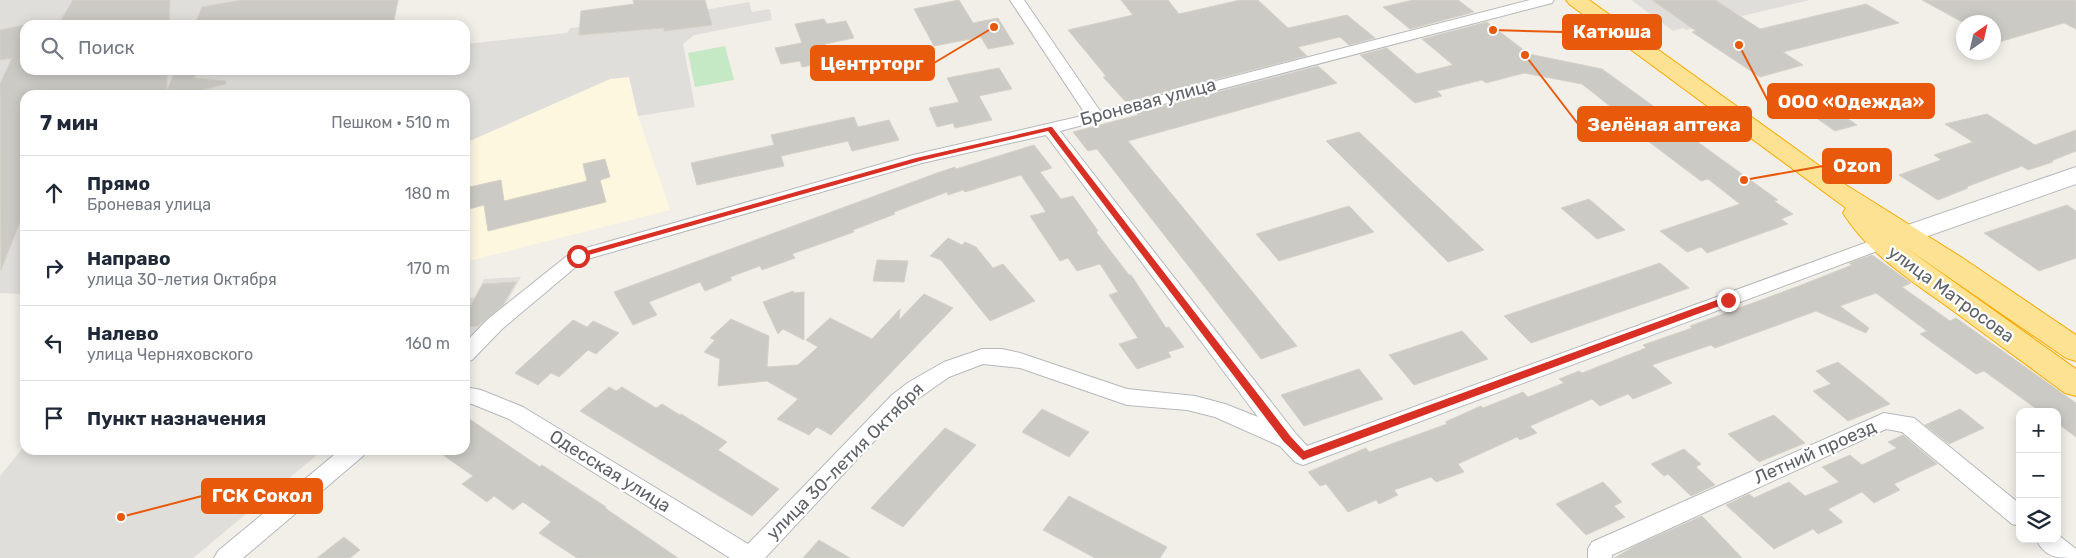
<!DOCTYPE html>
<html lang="ru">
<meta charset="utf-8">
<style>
:root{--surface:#fff;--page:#f6f6f7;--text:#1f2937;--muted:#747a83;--line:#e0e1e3}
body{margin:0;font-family:Rubik,sans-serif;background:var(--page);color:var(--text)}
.controls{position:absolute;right:15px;bottom:15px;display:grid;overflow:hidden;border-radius:10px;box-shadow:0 2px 12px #0003}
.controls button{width:45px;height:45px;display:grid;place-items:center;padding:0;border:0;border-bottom:1px solid var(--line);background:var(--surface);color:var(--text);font:25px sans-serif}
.compass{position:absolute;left:1956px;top:15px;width:45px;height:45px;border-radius:50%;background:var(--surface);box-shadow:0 2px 12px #0003;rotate:34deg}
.stop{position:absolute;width:15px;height:15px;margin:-11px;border:4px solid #d93025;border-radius:50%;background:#fff}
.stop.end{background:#d93025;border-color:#fff;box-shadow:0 1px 5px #0008}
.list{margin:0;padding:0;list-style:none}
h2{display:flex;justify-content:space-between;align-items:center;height:65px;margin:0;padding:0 20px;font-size:21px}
h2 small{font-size:16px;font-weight:400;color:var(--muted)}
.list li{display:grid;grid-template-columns:32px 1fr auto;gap:15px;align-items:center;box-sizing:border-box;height:75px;padding:0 20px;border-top:1px solid var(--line)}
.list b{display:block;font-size:19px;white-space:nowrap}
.list p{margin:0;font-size:16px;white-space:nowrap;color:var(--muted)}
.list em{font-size:16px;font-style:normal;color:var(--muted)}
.icon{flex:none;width:28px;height:28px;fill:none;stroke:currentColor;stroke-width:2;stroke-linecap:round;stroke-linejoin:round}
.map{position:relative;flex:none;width:2076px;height:558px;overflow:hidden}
.search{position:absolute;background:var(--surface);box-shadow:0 2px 12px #0003;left:20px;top:20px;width:450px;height:55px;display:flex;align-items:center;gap:12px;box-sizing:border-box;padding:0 18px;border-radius:15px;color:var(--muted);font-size:19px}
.panel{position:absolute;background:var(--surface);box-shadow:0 2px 12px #0003;left:20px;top:90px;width:450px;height:365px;border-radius:15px}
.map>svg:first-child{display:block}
.commercial{fill:#fef7e0}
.industrial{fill:#e0deda}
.green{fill:#c5e8c5}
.building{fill:#cccac5;stroke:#d6d1c6}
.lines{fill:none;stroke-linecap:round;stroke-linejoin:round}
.street-casing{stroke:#b5b8bc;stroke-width:2}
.secondary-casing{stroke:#b6babf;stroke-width:2}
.highway-casing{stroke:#f9ab00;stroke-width:2}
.street{fill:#fff;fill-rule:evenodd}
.secondary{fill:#fff;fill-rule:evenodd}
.highway{fill:#fde293;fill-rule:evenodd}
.route{fill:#d93025}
.labels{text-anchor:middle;stroke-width:4.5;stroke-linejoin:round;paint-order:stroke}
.street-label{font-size:18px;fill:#5f6368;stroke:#fff}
.leader{fill:none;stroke:#e8590c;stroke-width:2}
.callout-dot{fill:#e8590c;stroke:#fff;stroke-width:2}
.callout{fill:#e8590c;stroke:#e8590c;stroke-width:2}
.callout-label{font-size:19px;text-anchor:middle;font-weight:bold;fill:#fff}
</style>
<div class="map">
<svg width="2076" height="558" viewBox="0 0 2076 558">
<rect width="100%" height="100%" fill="#f1efe8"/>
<polygon class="commercial" points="629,77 638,116 670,210 465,262 465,143 610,79"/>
<g class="industrial">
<polygon points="0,0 398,0 393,25 25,25 25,70 465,70 465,44 567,33 570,28 632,23 749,2 752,12 770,9 772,20 694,35 683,44 695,107 638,116 629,77 610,79 465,143 465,95 25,95 25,294 0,293"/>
<polygon points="1631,0 1810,0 1742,16 1733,11 1698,19 1705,25 1686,30 1683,28 1673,31"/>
<polygon points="521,277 503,309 465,343 465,298 474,298 484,279"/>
<polygon points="25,445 25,450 323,450 193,558 0,558 0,476"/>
</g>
<polygon class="green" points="725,46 734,80 695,87 688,53"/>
<g class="building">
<polygon points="73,0 170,0 169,25 58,25"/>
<polygon points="242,0 398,0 393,25 195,25 202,7"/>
<polygon points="633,0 705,0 712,25 664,31 664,28 579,35 581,11 634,4"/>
<polygon points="959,0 973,23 998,18 1014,44 988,49 981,37 934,46 914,9"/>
<polygon points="1121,0 1168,0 1179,14 1240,0 1258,0 1288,28 1347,15 1375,38 1349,45 1340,37 1298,47 1307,56 1126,102 1103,77 1106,76 1068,30 1133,15"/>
<polygon points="1413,0 1458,0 1474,12 1410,29 1383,7"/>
<polygon points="1652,0 1715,0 1760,29 1866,4 1899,23 1783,52 1803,65 1760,77 1692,32 1696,31"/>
<polygon points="1922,0 2076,0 2076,29 2064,23 1999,42 1994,39 1994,22 1964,23"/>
<polygon points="824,19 827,24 846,21 854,38 825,44 833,61 802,67 800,61 781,64 775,48 802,43 795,24"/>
<polygon points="1487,22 1529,54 1602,69 1656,108 1652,109 1778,200 1774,201 1793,214 1781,219 1788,224 1707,253 1701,247 1687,252 1660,231 1740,204 1708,179 1701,181 1628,126 1634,125 1582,84 1524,73 1486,83 1482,80 1437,91 1442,96 1415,103 1360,55 1387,48 1417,74 1453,65 1422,39"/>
<polygon points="25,25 25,70 167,70 167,91 175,70 197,70 194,78 226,81 226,84 181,95 25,95 25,209 1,270 0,84 12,58 0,60 0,30"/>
<polygon points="1318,66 1337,83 1128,141 1297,346 1261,359 1097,149 1088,151 1073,132 1138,115 1136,113"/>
<polygon points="999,68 1012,89 979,96 992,120 955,128 953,123 937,127 929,108 959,102 947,78"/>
<polygon points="1800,87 1857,125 1835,131 1779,92"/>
<polygon points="1987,114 2035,145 2076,130 2076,151 2051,161 2053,162 2028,170 2022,166 1966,187 1968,188 1938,200 1899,175 1941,160 1934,155 1973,142 1945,124"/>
<polygon points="854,117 858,127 889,120 899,140 852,151 848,141 781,156 784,166 697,185 691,163 774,145 771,135"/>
<polygon points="1359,132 1484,250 1448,262 1326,141"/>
<polygon points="1034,145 1052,168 1040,172 1061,199 1073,196 1098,231 1096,232 1129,275 1131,275 1166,328 1169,327 1184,347 1168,352 1171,357 1137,369 1119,344 1138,338 1109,295 1118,292 1100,264 1077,271 1068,258 1060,261 1030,216 1046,212 1021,175 965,192 963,190 948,195 947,192 894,212 895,214 853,230 854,232 792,254 795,258 762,270 760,266 730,277 732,280 705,291 700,282 649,302 657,315 633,325 614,292 937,173 955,167 956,169"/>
<polygon points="605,159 610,177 600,180 606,202 488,231 484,205 465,210 465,188 501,180 504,201 587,181 583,164"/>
<polygon points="1589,199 1625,230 1597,239 1561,208"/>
<polygon points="2067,205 2076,211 2076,258 2039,271 1984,233"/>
<polygon points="1349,206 1374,232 1279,261 1256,234"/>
<polygon points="948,238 962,245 965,242 976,247 993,268 1003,264 1035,301 990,321 941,260 930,256"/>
<polygon points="1872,255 1911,283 1902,287 1950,321 1956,318 2076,403 2076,437 2057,423 2057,412 2041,412 1984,371 1976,374 1920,334 1927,331 1876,293 1840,306 1869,328 1866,333 1816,311 1715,348 1711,345 1652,365 1672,383 1633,399 1628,394 1600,406 1592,399 1530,426 1537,433 1520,440 1517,437 1458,464 1464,472 1436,482 1431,477 1394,490 1398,495 1379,504 1376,500 1348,512 1326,484 1320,486 1308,472 1366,448 1369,452 1447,424 1445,422 1481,406 1483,408 1523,392 1528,397 1564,383 1559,379 1579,371 1582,373 1646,348 1643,345 1692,328 1690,326 1799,286 1852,265 1849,263"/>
<polygon points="877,260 908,261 904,282 873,281"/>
<polygon points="1660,263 1689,288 1531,343 1504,316"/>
<polygon points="516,282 503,305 478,326 465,327 465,316 483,284"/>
<polygon points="793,291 794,293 804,292 804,340 783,329 778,334 763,302"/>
<polygon points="924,294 953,308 831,435 817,427 809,435 777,419 798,399 767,381 718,386 720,359 704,352 715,340 710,338 731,319 769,336 767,367 798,365 818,347 806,340 830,318 872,339 900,309 899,320"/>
<polygon points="573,320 587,327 593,321 619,333 596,354 588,350 559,377 551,373 538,385 515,373"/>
<polygon points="1462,331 1488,359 1414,385 1389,355"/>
<polygon points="1838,362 1890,404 1848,421 1813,391 1831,384 1816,371"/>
<polygon points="1359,369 1383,399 1304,426 1281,395"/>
<polygon points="609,387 616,391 622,387 656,408 662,404 680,415 681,414 727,442 718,450 779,489 752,516 580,411"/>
<polygon points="1042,409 1089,432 1069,457 1022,432"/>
<polygon points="1960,409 1984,428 1949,444 1925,425"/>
<polygon points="1774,415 1805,443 1759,462 1728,434"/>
<polygon points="465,416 540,467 542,465 606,507 605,508 678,558 577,558 539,533 551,522 523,502 513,510 494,496 487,502 462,484 473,476 436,450 465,450"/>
<polygon points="945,428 976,445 903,527 871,508"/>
<polygon points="1903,435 1937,464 1894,484 1900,490 1874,503 1862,492 1828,509 1843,522 1818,534 1813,529 1774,549 1726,505 1749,494 1754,498 1789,482 1805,496 1839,482 1822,467 1850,455 1862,465 1897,448 1888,442"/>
<polygon points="1684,449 1701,464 1696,467 1715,485 1691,496 1668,474 1664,476 1651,464"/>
<polygon points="1603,482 1622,502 1614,506 1625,517 1586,535 1556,504"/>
<polygon points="1069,496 1167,547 1160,558 1095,558 1043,530"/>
<polygon points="1702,516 1742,558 1614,558 1637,545"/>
<polygon points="344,537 360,550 350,558 317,558"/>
<polygon points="819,540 850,558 803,558"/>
</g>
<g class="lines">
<g class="street-casing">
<g id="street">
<polygon points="1010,0 1024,0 1100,111 1530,0 1554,0 1552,3 1060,131 1296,434 1307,446 1876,239 1882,237 1888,239 1891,243 1888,247 1303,465 1295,462 1280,446 1215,417 1187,410 1127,405 1020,368 983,364 949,377 906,407 765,558 730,558 509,419 472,404 465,403 465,387 481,390 523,407 748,544 892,395 909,382 944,362 982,349 1002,349 1020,353 1127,389 1195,396 1225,404 1258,417 1046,135 922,163 584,260 502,329 472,360 465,362 465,343 488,319 572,252 913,155 1086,115"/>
<polygon points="1884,413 1914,418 2020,504 2020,526 2012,524 1902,432 1886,429 1612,555 1612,558 1588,558 1588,549 1592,542"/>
<polygon points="340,450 366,450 363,456 243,558 214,558 218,551"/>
<path d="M2057,534L2076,549V558C2057,558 2045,558 2036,539H2057Z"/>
</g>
</g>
<g class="secondary-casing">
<polygon id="secondary" points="2076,167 2076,184 1891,249 1882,252 1873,249 1869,243 1873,237"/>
</g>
<g class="highway-casing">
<path id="highway" d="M1566,0H1589L1846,185L1961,257L2076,335V361L2066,358L1902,245L2076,369V396L2065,393C2026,364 1987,336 1948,307C1910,280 1868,253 1843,213L1846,208L1569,4Z"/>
</g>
<use href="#street" class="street"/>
<use href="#secondary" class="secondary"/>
<use href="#highway" class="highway"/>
</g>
<polygon class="route" points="1050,127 1052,127 1291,437 1304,451 1725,297 1728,297 1732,300 1730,302 1303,460 1284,442 1048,131 920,161 578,258 574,256 576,254 916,158"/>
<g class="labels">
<g class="street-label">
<text transform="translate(1148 102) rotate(-15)" y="6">Броневая улица</text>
<text transform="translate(1951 294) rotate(36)" y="6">улица Матросова</text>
<text transform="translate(1815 452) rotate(-24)" y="6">Летний проезд</text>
<text transform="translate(845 461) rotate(-45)" y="6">улица 30-летия Октября</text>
<text transform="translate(610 471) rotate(32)" y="6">Одесская улица</text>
</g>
</g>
<path class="leader" d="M1493 30L1563 32M994 27L934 63M1739 45L1768 101M1525 55L1578 124M1744 180L1823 166M121 517L202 496"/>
<g class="callout-dot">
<circle cx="1493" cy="30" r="5"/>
<circle cx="994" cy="27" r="5"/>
<circle cx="1739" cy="45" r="5"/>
<circle cx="1525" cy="55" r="5"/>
<circle cx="1744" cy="180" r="5"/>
<circle cx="121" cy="517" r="5"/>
</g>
<g class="callout">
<rect x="1563" y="15" width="98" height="34" rx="5"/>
<rect x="811" y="46" width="123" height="34" rx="5"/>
<rect x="1768" y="84" width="166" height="34" rx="5"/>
<rect x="1578" y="107" width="173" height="34" rx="5"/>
<rect x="1823" y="149" width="68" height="34" rx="5"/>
<rect x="202" y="479" width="120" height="34" rx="5"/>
</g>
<g class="callout-label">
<text x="1612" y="38">Катюша</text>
<text x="872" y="70">Центрторг</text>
<text x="1851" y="108">ООО «Одежда»</text>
<text x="1664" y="131">Зелёная аптека</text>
<text x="1857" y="172">Ozon</text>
<text x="262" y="502">ГСК Сокол</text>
</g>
</svg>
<div class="controls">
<button>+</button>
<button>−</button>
<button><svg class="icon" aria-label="layers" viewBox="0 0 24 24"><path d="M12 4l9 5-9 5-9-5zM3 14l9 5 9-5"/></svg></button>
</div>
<svg class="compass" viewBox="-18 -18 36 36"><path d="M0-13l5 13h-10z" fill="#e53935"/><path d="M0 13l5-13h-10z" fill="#747a83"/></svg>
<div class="stop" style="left:578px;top:256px"></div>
<div class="stop end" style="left:1728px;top:300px"></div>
<div class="search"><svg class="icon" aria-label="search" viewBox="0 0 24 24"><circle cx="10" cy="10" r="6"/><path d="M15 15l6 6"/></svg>Поиск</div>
<section class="panel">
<h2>7 мин<small>Пешком · 510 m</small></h2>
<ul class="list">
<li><svg class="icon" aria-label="ahead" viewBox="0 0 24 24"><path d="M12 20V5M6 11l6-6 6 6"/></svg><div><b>Прямо</b><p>Броневая улица</p></div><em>180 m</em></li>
<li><svg class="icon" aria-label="right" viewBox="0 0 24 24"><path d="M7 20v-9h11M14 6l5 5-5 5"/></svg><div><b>Направо</b><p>улица 30-летия Октября</p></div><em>170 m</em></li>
<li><svg class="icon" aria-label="left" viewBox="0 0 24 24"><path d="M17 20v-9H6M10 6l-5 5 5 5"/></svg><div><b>Налево</b><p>улица Черняховского</p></div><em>160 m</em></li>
<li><svg class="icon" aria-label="arrive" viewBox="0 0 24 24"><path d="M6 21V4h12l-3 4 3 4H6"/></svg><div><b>Пункт назначения</b></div></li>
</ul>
</section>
</div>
